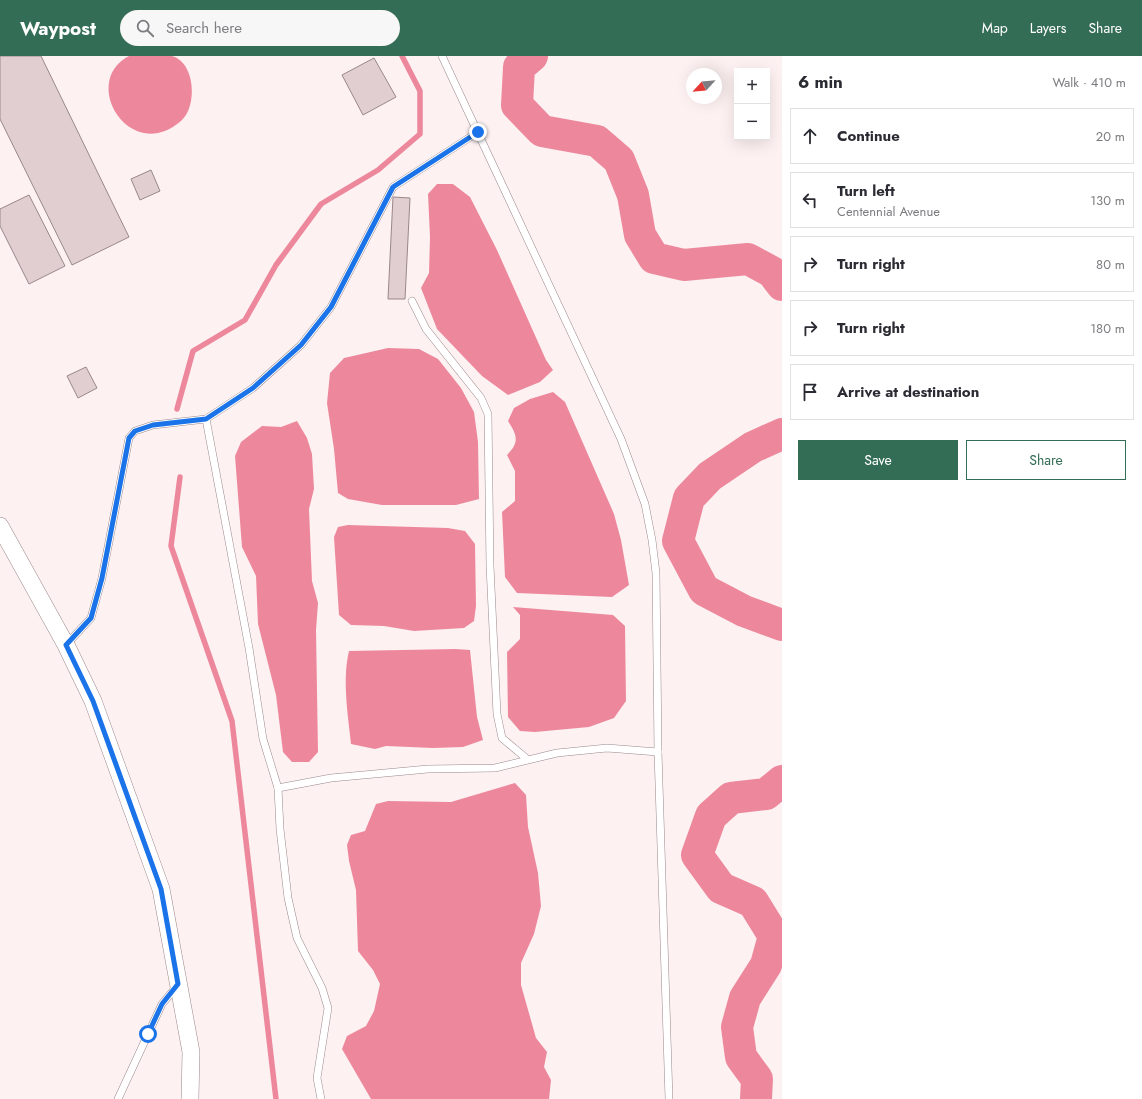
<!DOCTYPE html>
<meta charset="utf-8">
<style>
:root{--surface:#fff;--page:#f7f7f7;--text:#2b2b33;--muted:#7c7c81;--line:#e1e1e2;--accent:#346d56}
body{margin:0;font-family:Jost,sans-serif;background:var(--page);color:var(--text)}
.controls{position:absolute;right:12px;top:12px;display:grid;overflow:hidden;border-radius:0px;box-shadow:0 4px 16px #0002}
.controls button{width:36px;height:36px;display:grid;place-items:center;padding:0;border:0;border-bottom:1px solid var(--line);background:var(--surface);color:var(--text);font:20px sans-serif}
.compass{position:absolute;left:686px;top:12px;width:36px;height:36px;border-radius:50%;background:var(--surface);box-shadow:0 4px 16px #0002;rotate:244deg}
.stop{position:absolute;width:12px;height:12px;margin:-9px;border:3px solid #1a73e8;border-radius:50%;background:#fff}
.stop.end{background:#1a73e8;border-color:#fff;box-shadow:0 1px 4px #0008}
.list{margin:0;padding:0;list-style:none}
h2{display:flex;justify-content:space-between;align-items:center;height:52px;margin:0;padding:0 16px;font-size:17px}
h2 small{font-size:13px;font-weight:400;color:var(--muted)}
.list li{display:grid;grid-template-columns:26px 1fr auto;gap:12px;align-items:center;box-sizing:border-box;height:56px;margin:0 8px 8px;padding:0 8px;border:1px solid var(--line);border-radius:0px}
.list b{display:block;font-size:15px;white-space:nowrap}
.list p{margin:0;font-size:13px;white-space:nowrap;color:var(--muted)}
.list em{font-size:13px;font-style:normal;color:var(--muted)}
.actions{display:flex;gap:8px;padding:12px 16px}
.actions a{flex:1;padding:9px 0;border:1px solid var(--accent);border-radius:0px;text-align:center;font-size:14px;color:var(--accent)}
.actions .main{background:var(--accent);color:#fff}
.icon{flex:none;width:22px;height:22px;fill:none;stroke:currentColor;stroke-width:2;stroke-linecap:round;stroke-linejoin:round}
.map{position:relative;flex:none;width:782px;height:1043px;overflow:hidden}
header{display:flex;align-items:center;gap:24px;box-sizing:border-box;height:56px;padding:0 20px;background:var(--accent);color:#fff}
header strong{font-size:19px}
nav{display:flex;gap:22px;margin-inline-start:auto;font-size:14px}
.search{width:280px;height:36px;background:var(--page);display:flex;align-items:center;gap:10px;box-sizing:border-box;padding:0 14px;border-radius:22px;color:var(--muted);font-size:15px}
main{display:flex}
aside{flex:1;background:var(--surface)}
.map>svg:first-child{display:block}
.water{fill:#ed889c}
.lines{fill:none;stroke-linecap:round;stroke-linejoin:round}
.stream{stroke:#ed889c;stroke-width:5.5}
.river{stroke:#ed889c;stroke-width:32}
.building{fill:#e1ced1;stroke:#99878a}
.service-casing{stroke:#9a888b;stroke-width:8}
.tertiary-casing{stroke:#9a888b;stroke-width:18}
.service{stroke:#fff;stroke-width:7}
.tertiary{stroke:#fff;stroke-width:17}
.route{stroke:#1a73e8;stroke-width:5}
</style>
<header>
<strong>Waypost</strong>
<div class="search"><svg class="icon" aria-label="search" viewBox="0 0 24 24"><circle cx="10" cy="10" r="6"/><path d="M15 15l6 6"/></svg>Search here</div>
<nav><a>Map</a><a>Layers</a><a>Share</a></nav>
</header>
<main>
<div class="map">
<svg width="782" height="1043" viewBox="0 0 782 1043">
<rect width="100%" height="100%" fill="#fdf1f2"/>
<g class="water">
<path d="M129,0C141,0 160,0 172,0C195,6 198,50 181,65C130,109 79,26 129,0Z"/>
<polygon points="437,128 453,128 470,141 497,194 546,304 553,314 540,326 508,339 482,320 437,273 421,232 429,217 430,181 428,138"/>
<polygon points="388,292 419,293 438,303 461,332 474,356 478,386 479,443 456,449 382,449 348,443 338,437 334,393 327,347 330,317 344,302"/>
<path d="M553,336L565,346L614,458L621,484L629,529L612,541L517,537L505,521L502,456L515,445V415L507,399C520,386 517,379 508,365L514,352L530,343Z"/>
<polygon points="297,365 307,382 312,398 314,433 309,453 312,525 318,547 316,574 318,696 309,706 292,706 283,696 276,639 258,568 256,520 242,491 235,400 241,386 262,370 281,371"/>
<polygon points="348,469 448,472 465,475 475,488 476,550 474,565 464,572 414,575 384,570 351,569 339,559 334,481 338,471"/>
<polygon points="513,551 613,559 625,570 626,645 614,662 589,671 535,676 520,675 508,661 507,596 520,583 520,559"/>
<path d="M455,593L470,594L477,661L483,684L463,691L433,692L386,690L375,693L351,688C348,659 342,624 349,595Z"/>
<polygon points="515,727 526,739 528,771 538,817 541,850 534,878 521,907 521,929 536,982 547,996 544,1011 551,1024 549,1043 371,1043 342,993 347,980 366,970 374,955 380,928 373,914 358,895 356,834 349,805 347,789 351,779 365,775 376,748 388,745 451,746"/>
</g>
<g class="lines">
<g class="stream">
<polyline points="177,353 193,295 245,264 276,209 321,148 378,114 420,78 420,35 402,0"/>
<polyline points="180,421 171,490 232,665 276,1043"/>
</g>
<g class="river">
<polyline points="532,0 519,11 517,49 542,75 597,85 619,104 633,139 640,179 654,202 684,209 748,203 772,216 782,229"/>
<polyline points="782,378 753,391 710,420 689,442 678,485 704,534 744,555 782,569"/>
<polyline points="756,1043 757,1023 741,1001 737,971 745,942 766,909 774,880 753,846 721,832 697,799 711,760 731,742 766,738 782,725"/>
</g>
</g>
<g class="building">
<polygon points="0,0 41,0 129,181 72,209 0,63"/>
<polygon points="374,2 396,41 363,59 342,19"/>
<polygon points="151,114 160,135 140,144 131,123"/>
<polygon points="29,139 65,210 29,228 0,170 0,153"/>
<polygon points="393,141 410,142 405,243 388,243"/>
<polygon points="86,311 97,332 78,342 67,320"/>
</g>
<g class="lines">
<g class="service-casing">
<g id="service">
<polyline points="442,0 621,383 645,448 652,484 656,517 658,696 669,1043"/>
<polyline points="412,245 426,273 481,342 488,358 490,510 497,658 502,682 527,703"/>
<polyline points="206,363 249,592 263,683 278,732 280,773 288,842 297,882 322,932 328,952 317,1022 321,1043"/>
<polyline points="66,589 91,562 102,522 129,382 135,375 153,369 206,363 253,332 301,289 331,251 393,131 478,76"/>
<polyline points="278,732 331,722 428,713 495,712 557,697 607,692 658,696"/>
<polyline points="118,1043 162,948 177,930"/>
</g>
</g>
<g class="tertiary-casing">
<polyline id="tertiary" points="0,470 66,589 93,645 161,833 191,996 190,1043"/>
</g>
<use href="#service" class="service"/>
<use href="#tertiary" class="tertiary"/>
</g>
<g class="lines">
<polyline class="route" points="148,978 162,948 178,928 161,833 93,645 66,589 91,562 102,522 129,382 135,375 153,369 206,363 253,332 301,289 331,251 393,131 478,76"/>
</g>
</svg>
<div class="controls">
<button>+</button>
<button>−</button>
</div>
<svg class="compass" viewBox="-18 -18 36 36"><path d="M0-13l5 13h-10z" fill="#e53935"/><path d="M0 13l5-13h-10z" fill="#7c7c81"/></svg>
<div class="stop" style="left:148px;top:978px"></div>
<div class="stop end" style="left:478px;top:76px"></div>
</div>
<aside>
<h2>6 min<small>Walk · 410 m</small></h2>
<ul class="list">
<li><svg class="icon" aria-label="ahead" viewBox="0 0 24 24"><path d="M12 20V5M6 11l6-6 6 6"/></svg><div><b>Continue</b></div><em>20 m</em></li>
<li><svg class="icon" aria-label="left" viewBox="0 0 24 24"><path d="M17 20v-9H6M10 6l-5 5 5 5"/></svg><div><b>Turn left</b><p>Centennial Avenue</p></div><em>130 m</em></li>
<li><svg class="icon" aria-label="right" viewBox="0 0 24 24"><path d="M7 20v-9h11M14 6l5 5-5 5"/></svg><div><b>Turn right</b></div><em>80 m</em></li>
<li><svg class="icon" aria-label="right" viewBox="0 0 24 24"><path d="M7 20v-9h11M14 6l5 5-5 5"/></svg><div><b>Turn right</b></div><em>180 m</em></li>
<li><svg class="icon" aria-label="arrive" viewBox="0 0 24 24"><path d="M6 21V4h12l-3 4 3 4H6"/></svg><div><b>Arrive at destination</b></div></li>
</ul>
<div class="actions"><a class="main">Save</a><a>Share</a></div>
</aside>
</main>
